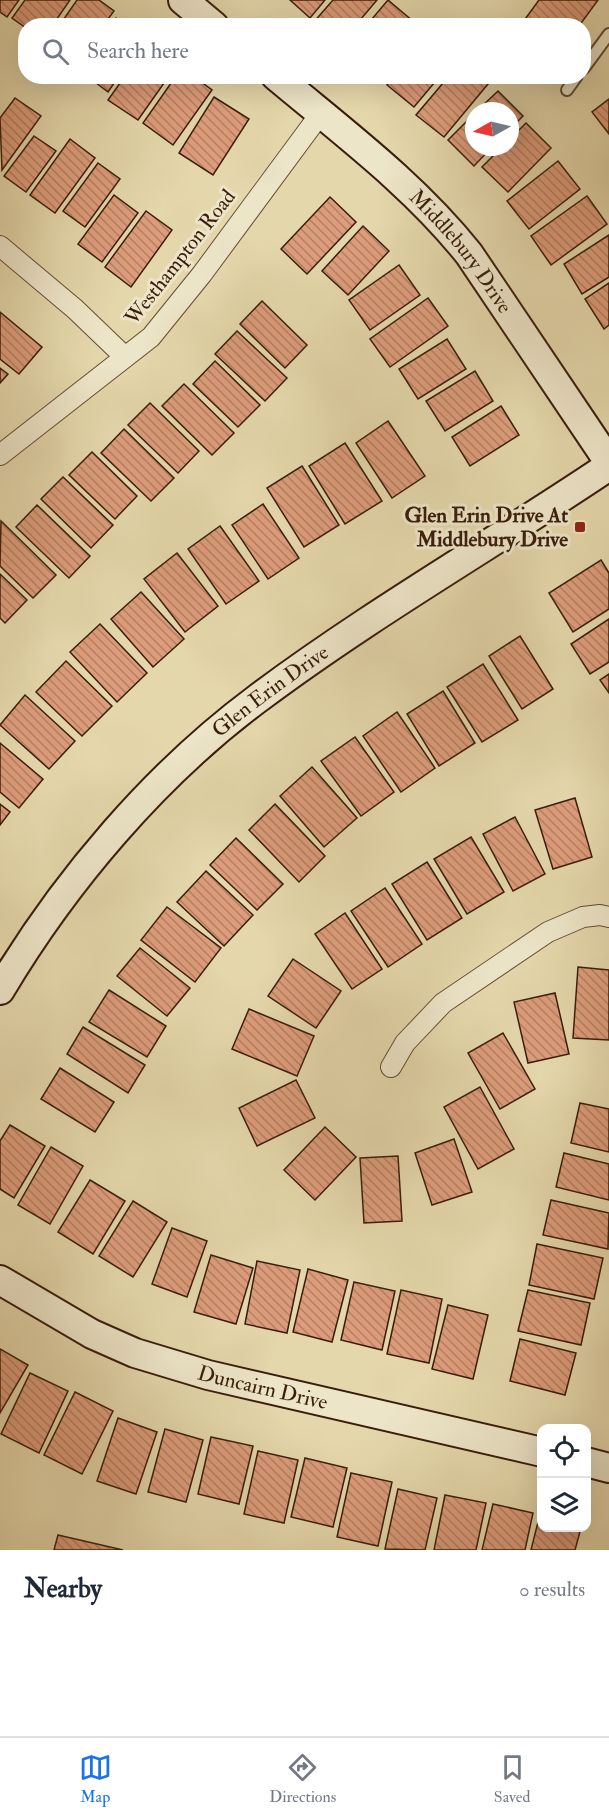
<!DOCTYPE html>
<style>
:root{--surface:#fff;--page:#f6f6f7;--text:#1f2937;--muted:#747a83;--line:#e0e1e3;--accent:#1a73e8}
body{margin:0;font-family:"IM FELL Double Pica",serif;background:var(--page);color:var(--text)}
.controls{position:absolute;right:18px;bottom:18px;display:grid;overflow:hidden;border-radius:12px;box-shadow:0 6px 24px #0002}
.controls button{width:54px;height:54px;display:grid;place-items:center;padding:0;border:0;border-bottom:2px solid var(--line);background:var(--surface);color:var(--text);font:30px sans-serif}
.compass{position:absolute;left:465px;top:102px;width:54px;height:54px;border-radius:50%;background:var(--surface);box-shadow:0 6px 24px #0002;rotate:262deg}
.list{margin:0;padding:0;list-style:none}
h2{display:flex;justify-content:space-between;align-items:center;height:78px;margin:0;padding:0 24px;font-size:26px}
h2 small{font-size:20px;font-weight:400;color:var(--muted)}
.icon{flex:none;width:33px;height:33px;fill:none;stroke:currentColor;stroke-width:2;stroke-linecap:round;stroke-linejoin:round}
.map{position:relative;flex:none;width:609px;height:1550px;overflow:hidden}
.search{position:absolute;background:var(--surface);box-shadow:0 6px 24px #0002;left:18px;right:18px;top:18px;height:66px;display:flex;align-items:center;gap:15px;box-sizing:border-box;padding:0 21px;border-radius:24px;color:var(--muted);font-size:22px}
.sheet{height:186px;background:var(--surface)}
nav{display:flex;justify-content:space-around;align-items:center;box-sizing:border-box;height:84px;border-top:2px solid var(--line);background:var(--surface);font-size:16px;color:var(--muted)}
nav a{display:grid;justify-items:center;gap:3px}
nav .on{color:var(--accent)}
.map>svg:first-child{display:block}
.building{fill:url(#building-back-hatch);stroke:#3a1d0c;stroke-width:1.5}
.lines{fill:none;stroke-linecap:round;stroke-linejoin:round}
.lane-casing{stroke:#644c34;stroke-width:14}
.street-casing{stroke:#644c34;stroke-width:22}
.secondary-casing{stroke:#3a1d0c;stroke-width:32}
.lane{stroke:#ede5c8;stroke-width:10}
.street{stroke:#ede5c8;stroke-width:20}
.secondary{stroke:#ede5c8;stroke-width:28}
.poi-dot{fill:#8f2418;stroke:#ede5c8;stroke-width:2}
.labels{text-anchor:middle;stroke-width:6;stroke-linejoin:round;paint-order:stroke}
.street-label{font-size:21px;fill:#3a1d0c;stroke:#ede5c8}
.poi-label{font-size:21px;font-weight:bold;fill:#3a1d0c;stroke:#ede5c8;text-anchor:end}
</style>
<div class="map">
<svg width="609" height="1550" viewBox="0 0 609 1550">
<defs>
<pattern id="building-back-hatch" width="6" height="6" patternUnits="userSpaceOnUse" patternTransform="scale(1.5)"><rect width="6" height="6" fill="#dd9c7b"/><path d="M-1 5l2 2M0 0l6 6M5-1l2 2" fill="none" stroke="#b47f63"/></pattern>
</defs>
<rect width="100%" height="100%" fill="#e4d7ab"/>
<filter id="stains"><feTurbulence type="fractalNoise" baseFrequency=".00333" numOctaves="4"/><feColorMatrix values="0 0 0 0 .2 0 0 0 0 .09 0 0 0 0 .02 0 0 0 .5 -.17"/></filter>
<radialGradient id="worn" r=".72"><stop offset=".6" stop-color="#630" stop-opacity="0"/><stop offset="1" stop-color="#630" stop-opacity=".3"/></radialGradient>
<g class="building">
<polygon points="0,0 19,0 7,17 0,12"/>
<polygon points="25,0 70,0 52,26 26,28 12,18"/>
<polygon points="77,0 99,0 114,11 103,26 59,26"/>
<polygon points="290,0 325,0 310,18"/>
<polygon points="333,0 377,0 355,26 316,26 313,23"/>
<polygon points="388,0 415,23 413,26 366,26"/>
<polygon points="539,0 598,0 579,26 520,26"/>
<polygon points="116,18 126,26 110,26"/>
<polygon points="87,76 119,76 108,92"/>
<polygon points="125,76 169,76 138,120 108,100"/>
<polygon points="176,76 193,76 212,90 173,145 143,123"/>
<polygon points="394,76 440,76 414,107 387,85"/>
<polygon points="449,76 479,76 488,84 444,137 416,115"/>
<polygon points="498,91 523,116 510,129 510,111 477,111"/>
<polygon points="214,97 249,119 213,175 179,153"/>
<polygon points="15,98 41,116 2,170 0,118"/>
<polygon points="609,99 609,134 592,112"/>
<polygon points="474,114 474,147 492,147 474,166 448,140"/>
<polygon points="526,123 551,148 508,192 482,167 502,147 510,147 510,139"/>
<polygon points="34,136 56,151 26,192 4,176"/>
<polygon points="70,139 95,158 55,213 30,195"/>
<polygon points="558,161 580,189 529,229 507,201"/>
<polygon points="98,163 120,179 85,227 63,211"/>
<polygon points="114,195 138,213 102,262 78,244"/>
<polygon points="587,196 607,224 551,265 531,236"/>
<polygon points="330,197 356,222 307,274 281,249"/>
<polygon points="146,211 172,230 131,287 105,267"/>
<polygon points="363,226 389,251 348,295 322,271"/>
<polygon points="609,235 609,277 582,294 564,264"/>
<polygon points="399,265 420,295 370,330 349,300"/>
<polygon points="609,283 609,325 604,329 585,299"/>
<polygon points="428,298 448,326 390,367 370,339"/>
<polygon points="262,301 307,345 285,368 240,324"/>
<polygon points="0,312 42,347 19,374 0,359"/>
<polygon points="237,331 287,378 265,401 215,354"/>
<polygon points="447,339 466,369 418,399 399,369"/>
<polygon points="215,361 260,405 238,427 193,384"/>
<polygon points="0,368 8,374 0,383"/>
<polygon points="475,371 493,401 445,431 426,401"/>
<polygon points="184,384 234,433 212,455 162,406"/>
<polygon points="150,403 199,451 178,473 128,425"/>
<polygon points="501,406 519,435 470,466 452,437"/>
<polygon points="388,421 425,476 392,498 356,443"/>
<polygon points="124,429 174,478 151,501 101,453"/>
<polygon points="345,443 382,501 345,524 309,466"/>
<polygon points="92,452 137,496 115,519 69,475"/>
<polygon points="302,466 339,525 304,547 267,488"/>
<polygon points="63,477 113,525 91,548 41,499"/>
<polygon points="263,504 299,558 268,579 232,525"/>
<polygon points="37,505 90,556 69,578 16,527"/>
<polygon points="1,521 56,575 33,598 0,566"/>
<polygon points="220,526 259,581 226,604 188,549"/>
<polygon points="177,553 218,606 185,632 144,579"/>
<polygon points="601,560 609,573 609,609 573,632 549,593"/>
<polygon points="0,574 27,600 5,623 0,618"/>
<polygon points="141,592 184,639 153,667 111,619"/>
<polygon points="609,619 609,662 590,674 571,644"/>
<polygon points="100,624 147,673 117,702 70,652"/>
<polygon points="520,636 553,689 522,709 489,656"/>
<polygon points="66,661 112,706 82,736 36,692"/>
<polygon points="483,664 518,720 482,742 447,687"/>
<polygon points="609,674 609,693 600,680"/>
<polygon points="443,691 475,743 439,766 407,714"/>
<polygon points="25,695 75,741 49,769 0,725"/>
<polygon points="397,712 435,768 401,792 363,736"/>
<polygon points="355,737 394,792 361,816 321,761"/>
<polygon points="0,743 43,779 19,808 0,792"/>
<polygon points="312,767 357,818 324,847 280,796"/>
<polygon points="575,798 592,857 553,869 535,810"/>
<polygon points="0,804 10,812 0,825"/>
<polygon points="275,804 325,856 299,882 249,830"/>
<polygon points="515,817 545,874 513,891 483,834"/>
<polygon points="471,837 504,892 467,914 434,859"/>
<polygon points="236,838 283,884 257,910 210,865"/>
<polygon points="427,862 462,918 427,940 392,884"/>
<polygon points="206,871 253,915 224,946 177,902"/>
<polygon points="385,888 422,944 388,967 351,911"/>
<polygon points="167,907 221,948 195,982 141,940"/>
<polygon points="345,913 382,969 352,989 315,934"/>
<polygon points="140,948 190,988 167,1016 117,976"/>
<polygon points="293,959 341,991 316,1028 268,996"/>
<polygon points="578,967 609,970 609,1040 573,1038"/>
<polygon points="109,990 166,1026 147,1057 89,1022"/>
<polygon points="555,993 569,1054 528,1063 514,1002"/>
<polygon points="249,1009 314,1036 297,1076 232,1049"/>
<polygon points="83,1027 145,1065 128,1093 67,1054"/>
<polygon points="503,1033 535,1089 500,1109 468,1053"/>
<polygon points="60,1068 114,1102 95,1132 41,1099"/>
<polygon points="296,1080 315,1118 257,1146 239,1108"/>
<polygon points="480,1087 514,1149 478,1169 444,1107"/>
<polygon points="580,1103 609,1109 609,1152 571,1143"/>
<polygon points="10,1125 45,1146 14,1198 0,1189 0,1141"/>
<polygon points="325,1127 356,1157 315,1200 284,1170"/>
<polygon points="454,1139 472,1192 432,1205 415,1153"/>
<polygon points="51,1147 83,1166 50,1224 18,1205"/>
<polygon points="564,1153 609,1164 609,1200 556,1187"/>
<polygon points="398,1156 402,1221 364,1223 360,1158"/>
<polygon points="90,1180 125,1201 93,1254 58,1232"/>
<polygon points="551,1200 609,1213 608,1249 543,1235"/>
<polygon points="133,1201 167,1222 133,1277 99,1256"/>
<polygon points="172,1228 207,1241 187,1297 152,1284"/>
<polygon points="537,1244 603,1258 594,1299 529,1285"/>
<polygon points="211,1255 253,1268 236,1324 194,1312"/>
<polygon points="257,1261 300,1270 287,1333 245,1324"/>
<polygon points="308,1269 348,1280 332,1342 293,1332"/>
<polygon points="354,1282 395,1291 382,1350 341,1340"/>
<polygon points="401,1290 442,1299 429,1363 387,1354"/>
<polygon points="528,1290 590,1303 581,1345 518,1331"/>
<polygon points="448,1305 488,1315 473,1379 432,1369"/>
<polygon points="520,1339 576,1353 565,1395 510,1381"/>
<polygon points="0,1349 28,1365 0,1413"/>
<polygon points="30,1373 68,1391 39,1453 1,1434"/>
<polygon points="75,1392 113,1411 82,1474 44,1455"/>
<polygon points="118,1418 157,1432 136,1494 97,1481"/>
<polygon points="165,1429 203,1440 186,1502 148,1492"/>
<polygon points="211,1437 253,1446 239,1504 198,1494"/>
<polygon points="258,1451 298,1460 284,1523 244,1514"/>
<polygon points="305,1458 347,1468 333,1527 291,1517"/>
<polygon points="351,1473 392,1482 378,1546 337,1537"/>
<polygon points="398,1489 437,1498 425,1550 385,1549"/>
<polygon points="445,1495 486,1503 476,1550 434,1550"/>
<polygon points="493,1504 533,1513 525,1550 482,1550"/>
<polygon points="541,1510 542,1528 581,1528 575,1550 531,1550"/>
<polygon points="58,1535 123,1550 54,1550"/>
</g>
<g class="lines">
<g class="lane-casing">
<g id="lane">
<polyline points="584,68 609,34"/>
<polyline points="567,90 577,76"/>
</g>
</g>
<g class="street-casing">
<g id="street">
<polyline points="0,246 75,309 125,357"/>
<polyline points="0,455 151,337 202,274 321,113"/>
<polyline points="391,1067 405,1043 443,1003 548,932 583,917 600,915 609,917"/>
</g>
</g>
<g class="secondary-casing">
<g id="secondary">
<polyline points="183,0 214,26"/>
<path id="s1" d="M276,76C344,133 414,185 469,254L609,462"/>
<path id="s2" d="M0,990C65,881 155,775 257,699C369,615 493,544 609,466"/>
<path id="s3" d="M0,1280L92,1334L135,1353L208,1375L542,1452"/>
<polyline points="586,1462 609,1468"/>
</g>
</g>
<use href="#lane" class="lane"/>
<use href="#street" class="street"/>
<use href="#secondary" class="secondary"/>
</g>
<rect class="poi-dot" x="574" y="521" width="12" height="12" rx="3"/>
<g class="labels">
<g class="street-label">
<text dy="7" stroke="none"><textPath href="#s1" startOffset="256">Middlebury Drive</textPath></text>
<text transform="translate(180 257) rotate(-52)" y="7">Westhampton Road</text>
<text dy="7" stroke="none"><textPath href="#s2" startOffset="406">Glen Erin Drive</textPath></text>
<text dy="7" stroke="none"><textPath href="#s3" startOffset="286">Duncairn Drive</textPath></text>
</g>
<g class="poi-label">
<text x="568" y="522">Glen Erin Drive At<tspan x="568" dy="24">Middlebury Drive</tspan></text>
</g>
</g>
<rect width="100%" height="100%" filter="url(#stains)"/>
<rect width="100%" height="100%" fill="url(#worn)"/>
</svg>
<div class="controls">
<button><svg class="icon" aria-label="locate" viewBox="0 0 24 24"><circle cx="12" cy="12" r="6"/><path d="M12 2v4M12 18v4M2 12h4M18 12h4"/></svg></button>
<button><svg class="icon" aria-label="layers" viewBox="0 0 24 24"><path d="M12 4l9 5-9 5-9-5zM3 14l9 5 9-5"/></svg></button>
</div>
<svg class="compass" viewBox="-18 -18 36 36"><path d="M0-13l5 13h-10z" fill="#e53935"/><path d="M0 13l5-13h-10z" fill="#747a83"/></svg>
<div class="search"><svg class="icon" aria-label="search" viewBox="0 0 24 24"><circle cx="10" cy="10" r="6"/><path d="M15 15l6 6"/></svg>Search here</div>
</div>
<section class="sheet">
<h2>Nearby<small>0 results</small></h2>
<ul class="list">
</ul>
</section>
<nav>
<a class="on"><svg class="icon" aria-label="map" viewBox="0 0 24 24"><path d="M3 6l6-2 6 2 6-2v14l-6 2-6-2-6 2zM9 4v14M15 6v14"/></svg>Map</a>
<a><svg class="icon" aria-label="directions" viewBox="0 0 24 24"><path d="M12 3l9 9-9 9-9-9zM9 14v-3h6M13 9l2 2-2 2"/></svg>Directions</a>
<a><svg class="icon" aria-label="saved" viewBox="0 0 24 24"><path d="M7 4h10v16l-5-4-5 4z"/></svg>Saved</a>
</nav>
